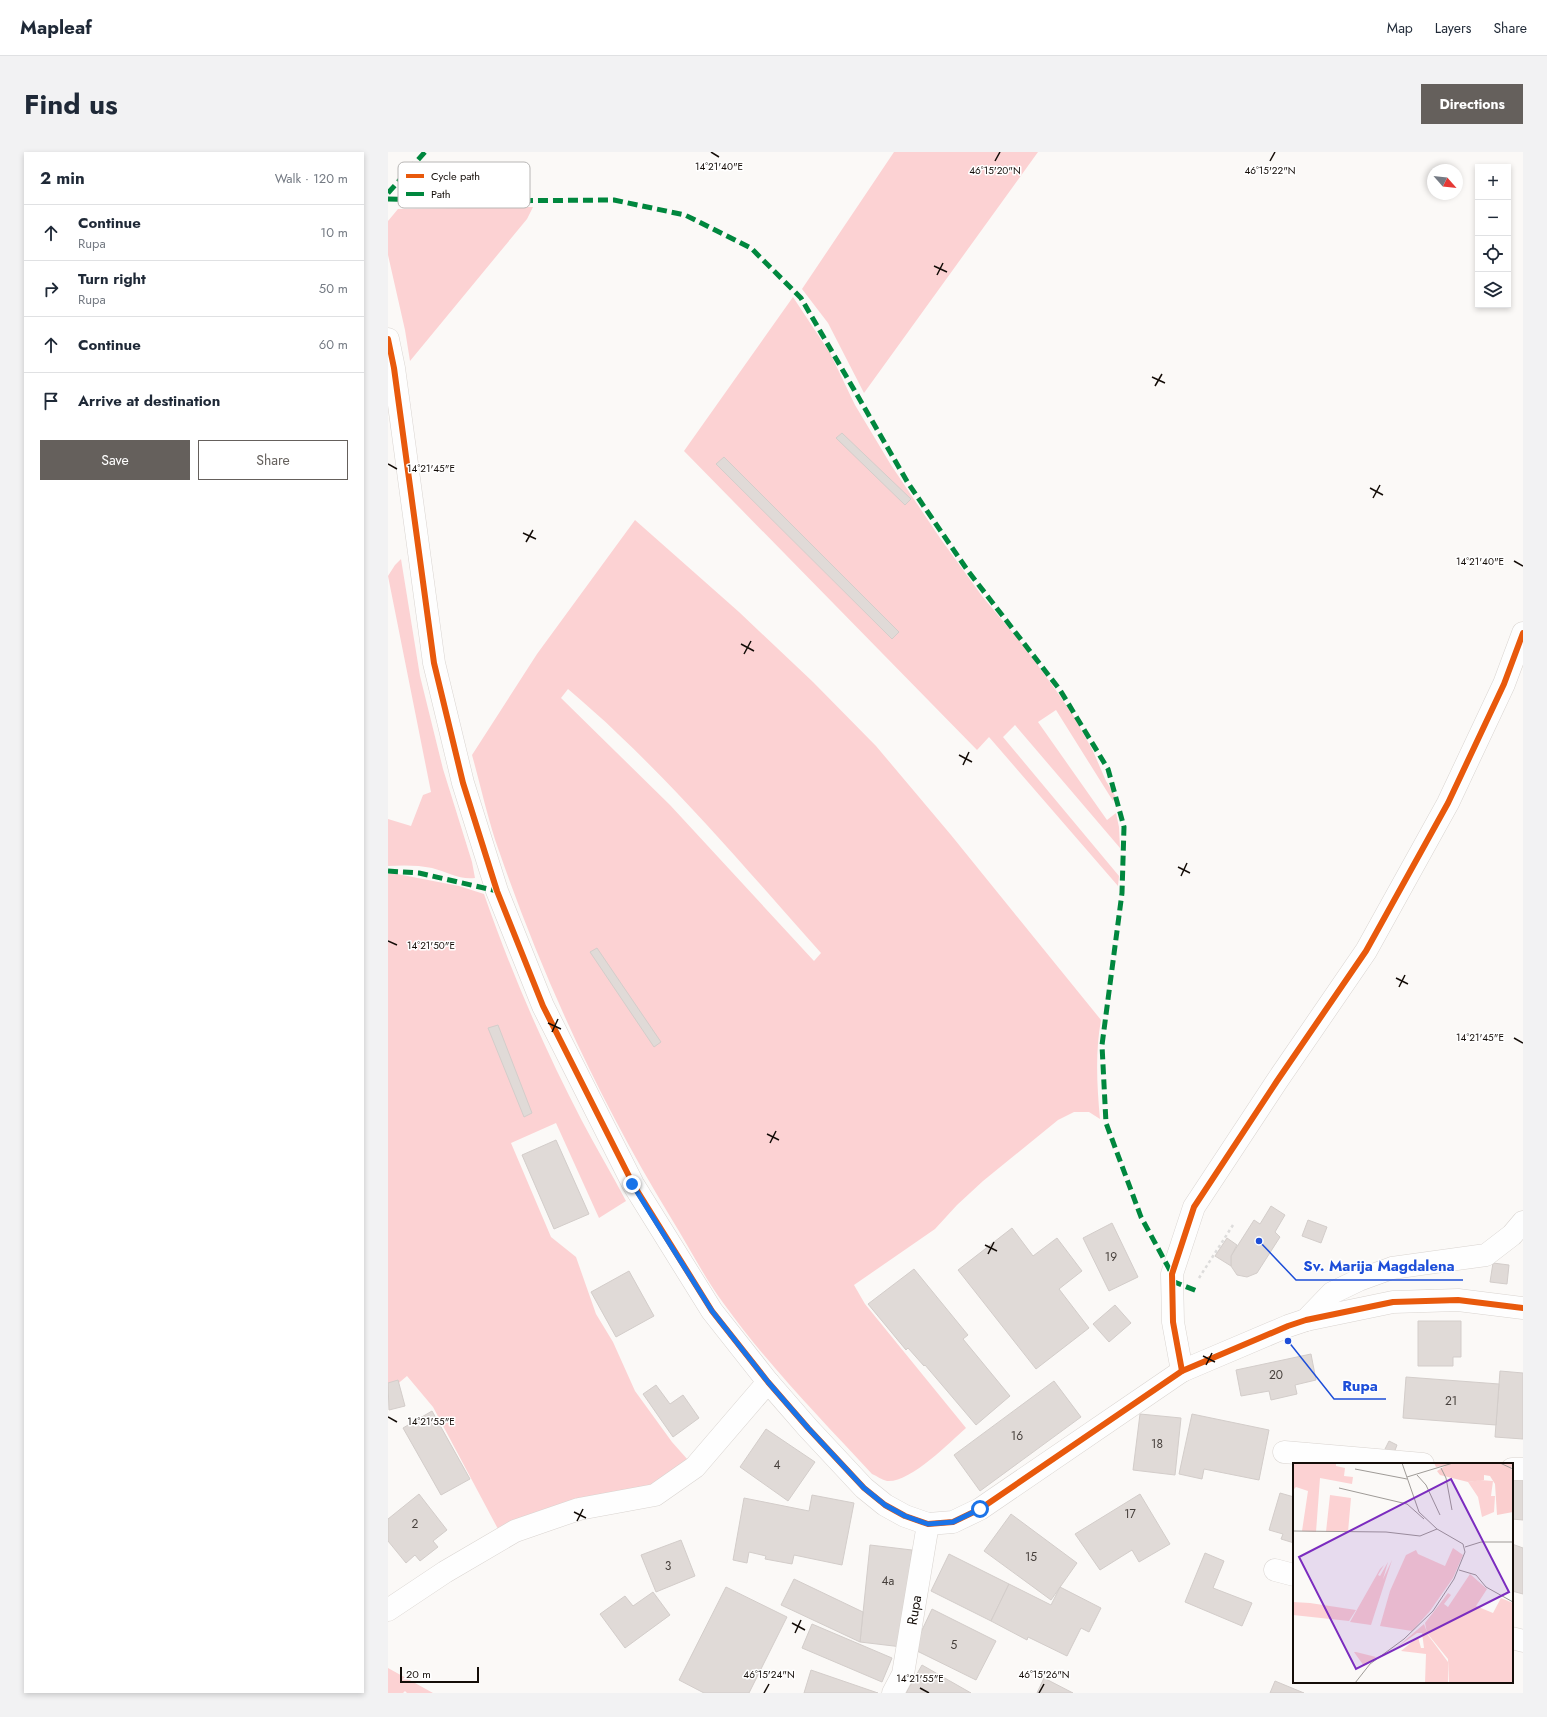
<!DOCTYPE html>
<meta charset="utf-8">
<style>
:root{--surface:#fff;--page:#f2f2f3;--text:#1f2937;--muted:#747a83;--line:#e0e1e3;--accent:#65605c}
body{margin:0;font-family:Jost,sans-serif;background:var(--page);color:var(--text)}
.controls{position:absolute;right:12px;top:12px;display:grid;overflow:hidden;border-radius:0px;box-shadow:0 2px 6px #0003}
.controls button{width:36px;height:36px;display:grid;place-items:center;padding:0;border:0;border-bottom:1px solid var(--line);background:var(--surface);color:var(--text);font:20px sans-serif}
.compass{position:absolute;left:1039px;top:12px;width:36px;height:36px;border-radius:50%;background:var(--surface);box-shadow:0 2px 6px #0003;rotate:117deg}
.scale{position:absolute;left:12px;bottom:10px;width:79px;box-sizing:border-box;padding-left:4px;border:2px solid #140d08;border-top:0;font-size:11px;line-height:14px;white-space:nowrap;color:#140d08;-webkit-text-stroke:3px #fff;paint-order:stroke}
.stop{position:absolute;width:12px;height:12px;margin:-9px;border:3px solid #1a73e8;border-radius:50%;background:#fff}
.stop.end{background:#1a73e8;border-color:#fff;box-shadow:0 1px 4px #0008}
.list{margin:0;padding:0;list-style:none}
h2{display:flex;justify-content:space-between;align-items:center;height:52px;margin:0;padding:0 16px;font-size:17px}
h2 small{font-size:13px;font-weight:400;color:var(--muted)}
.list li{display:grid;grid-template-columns:26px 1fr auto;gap:12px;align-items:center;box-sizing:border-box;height:56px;padding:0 16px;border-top:1px solid var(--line)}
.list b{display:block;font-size:15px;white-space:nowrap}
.list p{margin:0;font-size:13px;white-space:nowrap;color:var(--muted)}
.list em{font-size:13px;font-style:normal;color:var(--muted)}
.actions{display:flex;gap:8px;padding:12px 16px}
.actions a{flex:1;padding:9px 0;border:1px solid var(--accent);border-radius:0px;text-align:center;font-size:14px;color:var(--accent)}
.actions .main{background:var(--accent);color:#fff}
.icon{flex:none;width:22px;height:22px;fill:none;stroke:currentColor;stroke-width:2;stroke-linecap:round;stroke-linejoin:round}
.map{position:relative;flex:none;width:1135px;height:1541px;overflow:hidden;border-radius:0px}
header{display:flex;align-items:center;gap:24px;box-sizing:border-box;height:56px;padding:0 20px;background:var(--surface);border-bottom:1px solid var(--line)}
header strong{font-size:19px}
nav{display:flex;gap:22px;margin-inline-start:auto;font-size:14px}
.intro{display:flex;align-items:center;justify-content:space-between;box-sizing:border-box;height:96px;padding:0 24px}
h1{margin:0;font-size:28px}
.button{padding:10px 18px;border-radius:0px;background:var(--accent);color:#fff;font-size:14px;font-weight:700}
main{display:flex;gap:24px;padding:0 24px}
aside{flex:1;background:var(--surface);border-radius:0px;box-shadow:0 2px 6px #0003}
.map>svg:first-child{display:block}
.green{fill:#fcd2d3;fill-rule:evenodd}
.building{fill:#e0dad7;stroke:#d3cdca}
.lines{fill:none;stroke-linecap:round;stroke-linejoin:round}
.minor-casing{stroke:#d9d4d0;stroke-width:23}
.path{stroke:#dddcdb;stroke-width:2.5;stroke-dasharray:3 3;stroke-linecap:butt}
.minor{stroke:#fefefe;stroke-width:22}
.quiet{stroke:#00873e;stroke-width:5;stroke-dasharray:10 5;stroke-linecap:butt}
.cycleway-casing{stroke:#fff;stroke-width:8}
.cycleway{stroke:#e8590c;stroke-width:6}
.route{stroke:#1a73e8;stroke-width:5}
.ticks{fill:none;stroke:#140d08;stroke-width:1.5}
.labels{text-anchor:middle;stroke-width:3;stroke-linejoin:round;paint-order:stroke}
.number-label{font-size:12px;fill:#47403c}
.street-label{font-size:14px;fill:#140d08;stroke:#fff}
.inset-road{fill:none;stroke:#9f9b97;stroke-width:1}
.view{fill:#7b2cbf;fill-opacity:0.15;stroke:#7b2cbf;stroke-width:2}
.inset-edge{fill:none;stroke:#140d08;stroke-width:2}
.key{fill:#fff;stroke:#b8b6b5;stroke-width:1}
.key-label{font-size:11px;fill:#140d08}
.ticks-label{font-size:10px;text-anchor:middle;fill:#140d08;stroke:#fff;stroke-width:3;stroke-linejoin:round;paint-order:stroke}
.leader{fill:none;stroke:#1d4ed8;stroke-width:1.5}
.callout-dot{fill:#1d4ed8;stroke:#fff;stroke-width:1.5}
.callout-label{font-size:15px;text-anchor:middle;font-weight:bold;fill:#1d4ed8;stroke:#fff;stroke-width:3;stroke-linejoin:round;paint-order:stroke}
</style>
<header>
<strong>Mapleaf</strong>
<nav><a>Map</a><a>Layers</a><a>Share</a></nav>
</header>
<div class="intro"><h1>Find us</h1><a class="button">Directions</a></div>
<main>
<aside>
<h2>2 min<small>Walk · 120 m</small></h2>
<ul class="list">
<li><svg class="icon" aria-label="ahead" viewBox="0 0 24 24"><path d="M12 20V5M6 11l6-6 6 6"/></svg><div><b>Continue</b><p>Rupa</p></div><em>10 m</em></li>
<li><svg class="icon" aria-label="right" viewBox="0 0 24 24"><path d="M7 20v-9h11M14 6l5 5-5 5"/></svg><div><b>Turn right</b><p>Rupa</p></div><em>50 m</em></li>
<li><svg class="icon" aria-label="ahead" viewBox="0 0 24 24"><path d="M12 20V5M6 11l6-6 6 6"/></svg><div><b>Continue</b></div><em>60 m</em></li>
<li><svg class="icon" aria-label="arrive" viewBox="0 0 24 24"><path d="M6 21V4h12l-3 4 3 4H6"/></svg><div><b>Arrive at destination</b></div></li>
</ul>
<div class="actions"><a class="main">Save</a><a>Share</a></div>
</aside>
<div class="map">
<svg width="1135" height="1541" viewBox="0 0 1135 1541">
<rect width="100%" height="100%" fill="#fbf9f7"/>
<g class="green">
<polygon points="506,0 650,0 476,241 440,171 414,137"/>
<polygon points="145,55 139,67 22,209 17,178 0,103 0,69 10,57"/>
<polygon points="405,145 442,201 467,253 503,313 552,386 594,444 635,493 667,537 685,563 705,599 718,629 728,645 725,649 668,558 650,570 719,668 728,661 731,675 732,696 627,573 615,585 731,724 730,734 601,585 589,598 296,299"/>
<path d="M247,368L351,460L425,530L488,594L563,683L713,868C707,901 709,934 712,967L701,960H686L670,968L595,1029L569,1053L547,1077L466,1133L477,1152L578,1276C561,1291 522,1331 499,1329C494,1328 489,1324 484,1322C433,1267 380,1213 336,1152C316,1125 301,1095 283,1066C213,951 155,827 111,699C100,668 93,635 84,603L149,502ZM180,537C197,552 214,566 230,582C302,650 367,727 433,801L426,809L282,653L173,546Z"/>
<path d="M13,407L32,524L55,617L84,710L87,726C72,728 59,720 44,716C31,713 14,713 0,714V667L23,674L35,643L43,640L0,424L7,413Z"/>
<path d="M4,721L71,734L96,742C123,820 156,896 194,969C208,996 224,1022 238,1049L211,1066L168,971L123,991L163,1085L188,1105L208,1162L225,1190L247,1239L284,1290L300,1308L267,1335L110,1377L45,1255L19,1224L0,1240V722Z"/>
<polygon points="0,1516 45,1541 19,1541 17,1539 15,1541 0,1541"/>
</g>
<g class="building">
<polygon points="454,281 523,347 517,353 448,286"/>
<polygon points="336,305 511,480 504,487 328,312"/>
<polygon points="209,796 273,890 266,895 202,800"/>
<polygon points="110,873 144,961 136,965 100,876"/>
<polygon points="168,988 201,1062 166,1077 134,1003"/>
<polygon points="883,1054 897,1063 887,1080 892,1085 869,1121 859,1125 849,1123 843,1114 843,1104 866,1068 872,1072"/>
<polygon points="920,1068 939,1075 933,1091 914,1084"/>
<polygon points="724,1071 750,1125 721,1139 695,1086"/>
<polygon points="624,1076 645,1104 669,1086 694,1119 671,1137 701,1176 648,1217 570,1118"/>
<polygon points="839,1086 849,1093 843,1104 843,1114 827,1104"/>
<polygon points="1105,1111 1121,1113 1119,1132 1102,1130"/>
<polygon points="526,1117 580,1183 575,1187 622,1244 588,1273 537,1213 536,1214 520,1196 518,1198 480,1152"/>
<polygon points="241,1119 266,1164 228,1185 203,1140"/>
<polygon points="727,1153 743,1171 721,1190 705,1172"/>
<polygon points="1030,1169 1073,1169 1073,1205 1065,1205 1065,1214 1030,1214"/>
<polygon points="923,1202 928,1228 907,1233 909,1242 883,1248 881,1239 853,1244 848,1218"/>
<polygon points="1112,1219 1135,1221 1135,1287 1107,1285"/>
<polygon points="1018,1225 1111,1232 1108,1273 1015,1266"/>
<polygon points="10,1228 17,1254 1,1258 0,1231"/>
<polygon points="666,1229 693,1265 592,1339 566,1303"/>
<polygon points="268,1233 282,1252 295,1243 311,1266 285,1285 255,1242"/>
<polygon points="44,1259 82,1327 53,1343 15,1276"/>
<polygon points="752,1262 793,1266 787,1323 745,1318"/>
<polygon points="804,1262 881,1278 871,1328 816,1317 814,1327 791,1322"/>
<polygon points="378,1277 427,1310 400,1349 352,1315"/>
<polygon points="1001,1289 1009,1293 1006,1301 997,1297"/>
<polygon points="1125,1325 1135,1326 1135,1368 1124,1367"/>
<polygon points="892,1341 906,1345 906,1343 906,1391 893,1387 895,1382 881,1378"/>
<polygon points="31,1342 59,1378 45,1389 50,1395 32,1409 27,1403 18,1411 0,1389 0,1367"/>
<polygon points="752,1342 782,1392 751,1410 744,1398 712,1418 687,1382"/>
<polygon points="424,1343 466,1351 454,1413 406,1403 404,1412 377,1407 378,1404 361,1400 359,1411 345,1408 356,1346 421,1359"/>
<polygon points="623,1362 689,1411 663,1448 596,1399"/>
<polygon points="293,1388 307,1424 268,1440 253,1403"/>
<polygon points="1124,1392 1135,1396 1135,1442 1124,1439"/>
<polygon points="482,1393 524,1398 514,1495 472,1490"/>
<polygon points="817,1401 836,1409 825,1436 864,1451 854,1474 797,1450"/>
<polygon points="561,1402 621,1432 603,1469 543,1439"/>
<polygon points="406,1427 475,1460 472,1490 393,1453"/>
<polygon points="621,1432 663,1453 672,1435 713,1456 701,1480 693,1476 679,1504 640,1485 639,1488 603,1469"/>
<polygon points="338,1435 399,1465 361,1541 316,1541 291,1528"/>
<polygon points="265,1440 282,1463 237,1496 212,1462 237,1444 245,1454"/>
<polygon points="544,1457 608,1489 588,1528 525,1497"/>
<polygon points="424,1472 504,1506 494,1530 414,1496"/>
<polygon points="534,1513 583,1541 518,1541"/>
<polygon points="423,1518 490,1541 416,1541"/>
<polygon points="656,1526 685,1541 649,1541"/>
<polygon points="887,1529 916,1541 882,1541"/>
</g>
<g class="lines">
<g class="minor-casing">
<g id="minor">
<polyline points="0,187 6,216 46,511 75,631 109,739 155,854 245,1032 324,1159 380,1230 420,1276 476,1336 497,1353 517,1364 540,1372 565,1370 592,1357 794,1219 900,1174 918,1168 1005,1150 1070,1148 1135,1156"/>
<polyline points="918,1168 944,1141 971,1128 1004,1116 1098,1103 1124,1083 1135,1070"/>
<polyline points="794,1219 785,1170 784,1122 806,1055 889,929 978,799 1060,651 1116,532 1135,481"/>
<polyline points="896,1300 1035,1312"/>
<polyline points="1124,1317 1135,1317"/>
<polyline points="887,1418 906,1423"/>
<polyline points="0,1458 57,1420 127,1379 191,1357 267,1343 307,1315 380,1230"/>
<polyline points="1124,1486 1135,1489"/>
<polyline points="505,1541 515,1522 540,1372"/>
</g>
</g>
<polyline class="path" points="811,1126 845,1073"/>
<use href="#minor" class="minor"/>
<g class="quiet">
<polyline points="0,41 37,0"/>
<polyline points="0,47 92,49 226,48 297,63 363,96 413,146 520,331 580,419 672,538 720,617 736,675 734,741 714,893 718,971 753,1065 784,1122"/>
<polyline points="0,719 31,721 109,739"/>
<polyline points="784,1129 809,1139"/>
</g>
<g class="cycleway-casing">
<g id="cycleway">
<polyline points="0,187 6,216 46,511 75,631 109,739 155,854 245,1032 324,1159 380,1230 420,1276 476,1336 497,1353 517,1364 540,1372 565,1370 592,1357 794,1219 900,1174 918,1168 1005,1150 1070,1148 1135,1156"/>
<polyline points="794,1219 785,1170 784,1122 806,1055 889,929 978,799 1060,651 1116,532 1135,481"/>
</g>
</g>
<use href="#cycleway" class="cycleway"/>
</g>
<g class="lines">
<polyline class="route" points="244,1032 324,1159 380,1230 420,1276 476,1336 497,1353 517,1364 540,1372 565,1370 592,1357"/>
</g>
<path class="ticks" d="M323,0L331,5M607,9L612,0M882,9L887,0M546,114L559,120M549,123L555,111M764,225L777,231M767,234L774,222M0,312L9,317M982,336L995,343M985,346L992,333M135,381L148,387M138,390L145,378M1126,409L1135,414M353,492L366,499M356,502L363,489M571,603L584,610M575,613L581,600M790,715L802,721M793,724L799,711M0,789L9,793M1008,826L1020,832M1011,835L1017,823M160,871L173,877M164,880L170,867M1126,886L1135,891M379,982L391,988M382,991L388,979M597,1093L609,1099M600,1102L606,1090M815,1204L827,1210M818,1213L824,1201M0,1265L9,1270M186,1360L198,1366M189,1369L195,1357M404,1471L417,1478M407,1481L413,1468M532,1536L541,1541M376,1541L381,1532M651,1541L656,1532"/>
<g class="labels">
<g class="number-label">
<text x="723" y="1109">19</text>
<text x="888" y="1227">20</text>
<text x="1063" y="1253">21</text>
<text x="629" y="1288">16</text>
<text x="769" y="1296">18</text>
<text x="389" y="1317">4</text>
<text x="742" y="1366">17</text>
<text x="27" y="1376">2</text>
<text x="643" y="1409">15</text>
<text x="280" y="1418">3</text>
<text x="500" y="1433">4a</text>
<text x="566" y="1497">5</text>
</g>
<g class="street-label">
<text transform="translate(526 1458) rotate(-81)" y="5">Rupa</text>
</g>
</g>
<g transform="translate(905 1311)">
<rect width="220" height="220" fill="#fbf9f7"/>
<path d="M0,0H43V3L52,5L51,13L60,14L59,21L27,15L23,69L9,68L15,28L3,24L0,27ZM187,17L200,18L198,33H202L201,49L189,54L185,34L175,19ZM37,32L58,35L55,69H33ZM160,85L170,92L160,115L137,148L119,168L87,163L97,128L113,92L123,87L125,91L152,103ZM99,97L78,162L57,159L87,106L91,102L85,112L87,113L95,99L90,116ZM177,111L194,126L183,143L200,150L208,135L220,140V220H156L155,196L134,170L132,160L155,130L158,132L151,141L155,144ZM0,139L17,140L63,147L56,158L0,152ZM131,161L135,172L155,199V220H132L133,191L108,188L125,174L128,185H131L129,170H124L103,185ZM61,189H63L83,194L71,203Z" fill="#fcd2d3"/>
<path d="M141,0H220L218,6L220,8V49L204,52L202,21L197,13L191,12V17L175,19L147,12L144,8L152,3L143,4Z" fill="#facece"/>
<path class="inset-road" d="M207,0L220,6M148,5L153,15L159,47M62,6L114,16M124,12L133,22L147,52M114,14L160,0M46,25L114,41L131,56M0,68L93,69L127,73L144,66M172,84L188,79H220M166,107L183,112L193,124L220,139M62,220L77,201L111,176L140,148L161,116L172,89L170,81L144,66L126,49L109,0"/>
<path class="view" d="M158,16L216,129L63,206L6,94Z"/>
<rect width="220" height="220" class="inset-edge"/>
</g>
<rect x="10" y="10" width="132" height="46" rx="6" class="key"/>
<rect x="18" y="22" width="18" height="4" fill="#e8590c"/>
<rect x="18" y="40" width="18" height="4" fill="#00873e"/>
<g class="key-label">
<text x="43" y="28">Cycle path</text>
<text x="43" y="46">Path</text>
</g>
<g class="ticks-label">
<text x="331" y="18">14°21'40"E</text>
<text x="607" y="22">46°15'20"N</text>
<text x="882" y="22">46°15'22"N</text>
<text x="43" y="320">14°21'45"E</text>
<text x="1092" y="413">14°21'40"E</text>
<text x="43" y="797">14°21'50"E</text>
<text x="1092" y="889">14°21'45"E</text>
<text x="43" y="1273">14°21'55"E</text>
<text x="381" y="1526">46°15'24"N</text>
<text x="656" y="1526">46°15'26"N</text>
<text x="532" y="1530">14°21'55"E</text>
</g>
<path class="leader" d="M871 1089L908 1128H1075M900 1189L946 1247H998"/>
<g class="callout-dot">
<circle cx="871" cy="1089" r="4"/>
<circle cx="900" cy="1189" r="4"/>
</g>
<g class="callout-label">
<text x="991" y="1119">Sv. Marija Magdalena</text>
<text x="972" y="1239">Rupa</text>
</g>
</svg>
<div class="controls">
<button>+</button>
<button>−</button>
<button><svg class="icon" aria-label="locate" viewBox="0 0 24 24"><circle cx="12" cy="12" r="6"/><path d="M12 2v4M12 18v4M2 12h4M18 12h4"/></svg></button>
<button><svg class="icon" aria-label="layers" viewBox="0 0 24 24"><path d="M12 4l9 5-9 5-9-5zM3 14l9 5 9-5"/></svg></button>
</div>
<svg class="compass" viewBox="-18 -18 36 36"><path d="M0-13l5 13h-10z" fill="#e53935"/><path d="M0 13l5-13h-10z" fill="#747a83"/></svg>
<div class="scale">20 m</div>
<div class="stop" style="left:592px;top:1357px"></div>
<div class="stop end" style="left:244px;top:1032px"></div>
</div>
</main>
